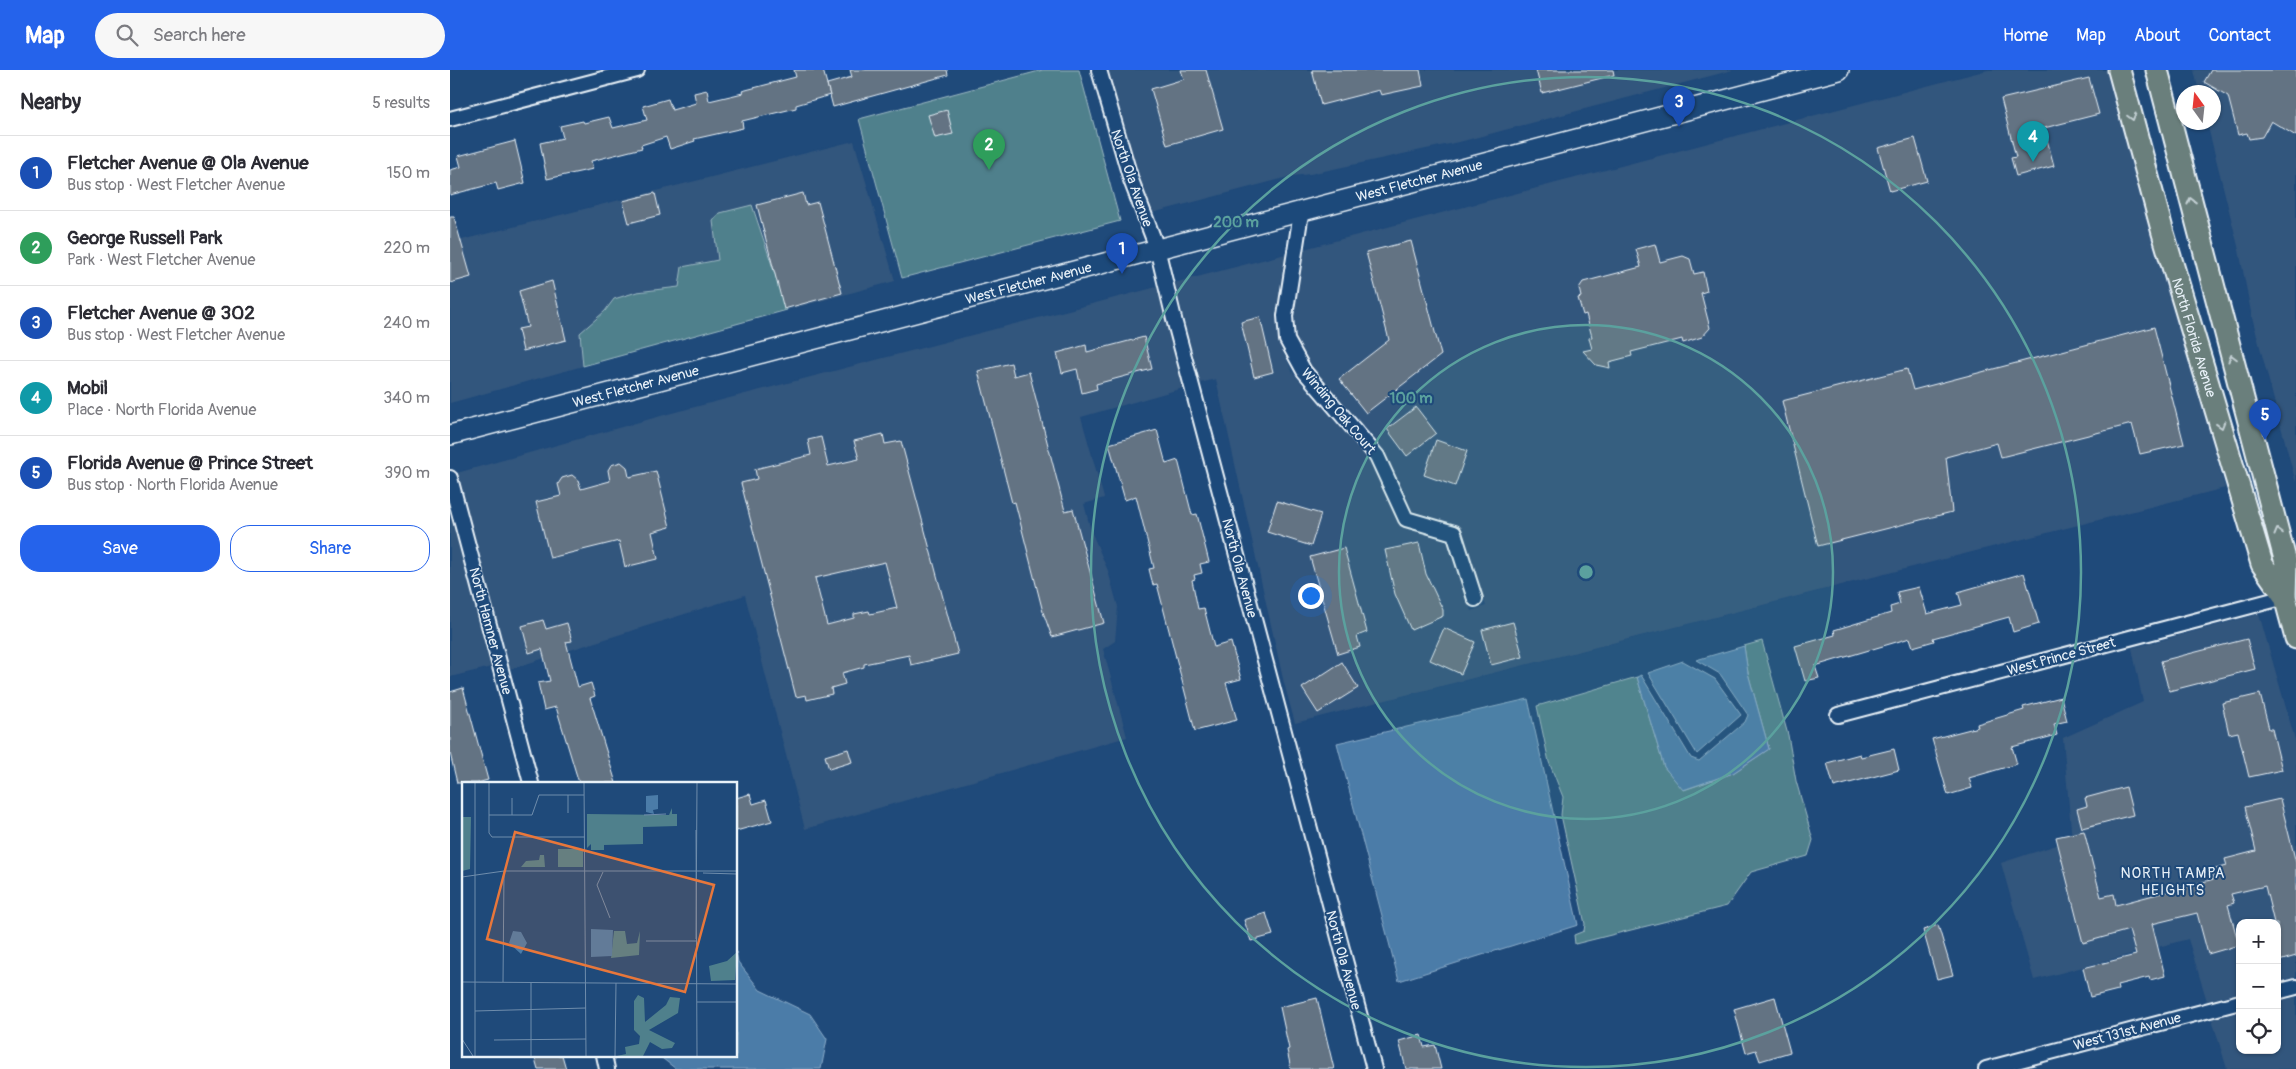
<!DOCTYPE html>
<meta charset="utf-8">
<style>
:root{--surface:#fff;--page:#f7f7f7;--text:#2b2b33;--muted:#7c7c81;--line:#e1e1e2;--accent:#2563eb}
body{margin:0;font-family:Pangolin,sans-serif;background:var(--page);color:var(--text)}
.controls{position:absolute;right:15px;bottom:15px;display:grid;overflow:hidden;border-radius:10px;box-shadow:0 1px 4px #0004}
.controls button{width:45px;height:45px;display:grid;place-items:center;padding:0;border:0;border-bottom:1px solid var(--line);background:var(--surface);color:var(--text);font:25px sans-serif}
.compass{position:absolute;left:1726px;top:15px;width:45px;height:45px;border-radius:50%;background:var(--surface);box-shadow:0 1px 4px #0004;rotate:345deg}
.you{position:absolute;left:860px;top:525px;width:18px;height:18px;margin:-12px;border:4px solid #fff;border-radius:50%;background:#1a73e8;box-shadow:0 0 0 8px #1a73e833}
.badge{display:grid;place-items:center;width:32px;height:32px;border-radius:50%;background:var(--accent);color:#fff;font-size:16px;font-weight:700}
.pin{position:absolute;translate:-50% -41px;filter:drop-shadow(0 1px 2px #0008)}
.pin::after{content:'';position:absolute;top:26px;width:18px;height:15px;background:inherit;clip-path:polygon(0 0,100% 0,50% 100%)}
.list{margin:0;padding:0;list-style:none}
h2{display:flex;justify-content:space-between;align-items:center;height:65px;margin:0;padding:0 20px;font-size:21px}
h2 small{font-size:16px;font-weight:400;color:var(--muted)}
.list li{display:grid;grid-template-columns:32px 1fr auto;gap:15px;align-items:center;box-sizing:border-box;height:75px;padding:0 20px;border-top:1px solid var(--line)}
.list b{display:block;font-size:19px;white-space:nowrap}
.list p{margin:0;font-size:16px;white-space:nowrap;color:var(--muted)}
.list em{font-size:16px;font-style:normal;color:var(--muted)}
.actions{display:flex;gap:10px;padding:15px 20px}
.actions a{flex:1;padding:11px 0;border:1px solid var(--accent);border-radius:20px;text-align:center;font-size:18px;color:var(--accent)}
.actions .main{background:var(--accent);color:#fff}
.icon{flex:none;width:28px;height:28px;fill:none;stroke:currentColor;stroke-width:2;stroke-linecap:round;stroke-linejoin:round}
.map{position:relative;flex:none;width:1846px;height:999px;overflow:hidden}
header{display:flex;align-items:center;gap:30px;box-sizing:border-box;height:70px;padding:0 25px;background:var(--accent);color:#fff}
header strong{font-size:24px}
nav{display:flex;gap:28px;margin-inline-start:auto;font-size:18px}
.search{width:350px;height:45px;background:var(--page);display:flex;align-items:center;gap:12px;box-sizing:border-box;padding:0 18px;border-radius:28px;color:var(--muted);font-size:19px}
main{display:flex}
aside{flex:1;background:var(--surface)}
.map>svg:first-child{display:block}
.built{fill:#33567d}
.green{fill:#4f808c;stroke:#9cb8c2}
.water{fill:#4b7ca8;stroke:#8aabc8}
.building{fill:#637383;stroke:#e8f1f8;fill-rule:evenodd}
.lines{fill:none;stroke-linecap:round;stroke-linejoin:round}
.street-casing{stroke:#e8f1f8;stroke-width:18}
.secondary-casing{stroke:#e8f1f8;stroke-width:22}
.primary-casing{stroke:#e8f1f8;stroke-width:25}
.street{stroke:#1f4a7a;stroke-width:14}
.secondary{stroke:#1f4a7a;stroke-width:19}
.primary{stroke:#6b7f7c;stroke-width:21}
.oneway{stroke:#c2cfd3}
.ring{fill:none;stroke:#5ba19e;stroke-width:2.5}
.labels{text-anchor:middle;stroke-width:4;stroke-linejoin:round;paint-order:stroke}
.street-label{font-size:14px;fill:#e8f1f8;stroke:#1f4a7a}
.neighbourhood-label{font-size:15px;letter-spacing:1px;fill:#e8f1f8;stroke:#1f4a7a}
.inset-road{fill:none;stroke:#6f8dac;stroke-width:1}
.view{fill:#e8773b;fill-opacity:0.15;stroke:#e8773b;stroke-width:2.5}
.inset-edge{fill:none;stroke:#e8f1f8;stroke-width:2.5}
.centre{fill:#5ba19e;stroke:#1f4a7a;stroke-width:2.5}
.ring-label{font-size:15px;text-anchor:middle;font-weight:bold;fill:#5ba19e;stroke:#1f4a7a;stroke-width:4;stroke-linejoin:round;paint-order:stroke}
</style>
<header>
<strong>Map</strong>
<div class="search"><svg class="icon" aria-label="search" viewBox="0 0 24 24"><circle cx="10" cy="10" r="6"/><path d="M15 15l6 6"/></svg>Search here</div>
<nav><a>Home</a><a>Map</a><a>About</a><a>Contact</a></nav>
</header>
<main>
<aside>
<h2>Nearby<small>5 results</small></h2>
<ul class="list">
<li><span class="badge" style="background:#1a4fb4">1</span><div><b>Fletcher Avenue @ Ola Avenue</b><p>Bus stop · West Fletcher Avenue</p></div><em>150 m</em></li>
<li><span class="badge" style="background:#2e9e5b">2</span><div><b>George Russell Park</b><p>Park · West Fletcher Avenue</p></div><em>220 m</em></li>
<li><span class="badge" style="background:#1a4fb4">3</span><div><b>Fletcher Avenue @ 302</b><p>Bus stop · West Fletcher Avenue</p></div><em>240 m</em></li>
<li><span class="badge" style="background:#0f9aa8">4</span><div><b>Mobil</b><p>Place · North Florida Avenue</p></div><em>340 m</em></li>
<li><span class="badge" style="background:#1a4fb4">5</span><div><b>Florida Avenue @ Prince Street</b><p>Bus stop · North Florida Avenue</p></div><em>390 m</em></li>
</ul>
<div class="actions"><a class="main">Save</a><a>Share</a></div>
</aside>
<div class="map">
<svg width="1846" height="999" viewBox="0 0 1846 999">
<rect width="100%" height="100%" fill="#1f4a7a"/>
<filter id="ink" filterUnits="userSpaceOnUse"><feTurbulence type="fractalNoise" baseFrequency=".02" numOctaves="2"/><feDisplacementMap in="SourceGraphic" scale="10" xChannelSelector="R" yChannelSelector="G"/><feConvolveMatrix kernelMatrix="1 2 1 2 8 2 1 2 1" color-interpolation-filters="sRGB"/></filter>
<g filter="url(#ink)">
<g class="built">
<polygon points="658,0 1283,0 1013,71 860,104 842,106 702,143 689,107"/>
<polygon points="1538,0 1661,0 1775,418 845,653 834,613 766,309 750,313 724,213 836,184 826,246 828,271 843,303 920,391 949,453 955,458 997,471 1021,541 1036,536 1012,460 1005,454 962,441 933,379 858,293 845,268 844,247 854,179"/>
<polygon points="1744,0 1846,0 1846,413 1802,247 1789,180 1757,53 1764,52 1764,22 1749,22"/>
<polygon points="404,71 445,211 337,240 302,135 268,190 233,197 229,217 187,222 164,229 155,241 130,263 133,296 0,333 0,173"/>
<polygon points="707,217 733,318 631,347 654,428 634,434 641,461 658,501 668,537 665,571 653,579 677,667 355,759 295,525 60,599 7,403 218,344"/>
<polygon points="0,441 41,597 0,607"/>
<polygon points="1809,544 1846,673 1846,907 1827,912 1827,853 1790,853 1790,922 1757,931 1738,869 1584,910 1551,793 1622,770 1613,668 1693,632 1682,578"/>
<polygon points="1846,927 1846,999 1777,999 1762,949 1790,942 1790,980 1827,980 1827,932"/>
</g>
<g class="green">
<polygon points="593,0 629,0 670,151 452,208 409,49"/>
<polygon points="302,135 337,240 133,296 130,263 155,241 164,229 187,222 229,217 232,197 268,190 263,151 270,143"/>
<polygon points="1312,571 1338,665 1346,711 1363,770 1358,786 1301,802 1277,836 1125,874 1124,865 1134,861 1135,854 1111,745 1113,727 1099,692 1087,636 1187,607 1214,697 1234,720 1283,703 1319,679 1298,603 1294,576"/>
</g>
<g class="water">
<polygon points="1294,576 1298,603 1319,679 1283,703 1233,720 1214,697 1187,607 1191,605 1241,688 1249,691 1295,652 1298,645 1270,604 1246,590"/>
<polygon points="1233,591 1265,609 1291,645 1247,684 1198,603"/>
<polygon points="1078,629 1128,855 949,911 887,673"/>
<polygon points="286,881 288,892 310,920 360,944 377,969 371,999 226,999 208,985 286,985"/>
</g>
<g class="building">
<polygon points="344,0 373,0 380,25 346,35 346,38 292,51 293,58 244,69 245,71 220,79 216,67 191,75 192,78 141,91 143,99 97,109 90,73 113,68 110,56 133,51 134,53 159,47 163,58 197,50 193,36 218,29 222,40 246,33 244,23 257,20 259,31 293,23 292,21 346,7"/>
<polygon points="400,0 497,0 498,5 383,37 377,14 402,7"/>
<polygon points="731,0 756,0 773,59 717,75 701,19 734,9"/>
<polygon points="862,0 970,0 973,16 931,25 929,20 871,35"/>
<polygon points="1086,0 1163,0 1164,5 1092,23"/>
<polygon points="1761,0 1846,0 1846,66 1821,51 1812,67 1799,69 1797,63 1788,65 1778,26 1754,12"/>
<polygon points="1639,8 1649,44 1594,58 1604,96 1566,106 1561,88 1566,87 1551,29"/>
<polygon points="497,40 503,64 485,68 478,45"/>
<polygon points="1465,68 1477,111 1440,121 1428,78"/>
<polygon points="65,71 75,113 48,120 46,113 0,125 0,100 11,97 8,86"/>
<polygon points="205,123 210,145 179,153 173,131"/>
<polygon points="353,123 356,135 368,132 392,223 334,239 307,135"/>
<polygon points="0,147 4,147 21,207 0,213"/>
<polygon points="961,171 991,285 916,343 889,309 939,270 916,182"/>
<polygon points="1205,174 1210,192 1233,186 1240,189 1244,204 1253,202 1257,221 1251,223 1260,258 1252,267 1233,273 1232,269 1181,282 1182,286 1159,292 1160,298 1146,295 1133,281 1142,279 1139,268 1142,267 1136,244 1133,245 1128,228 1131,227 1129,218 1133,212 1191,197 1186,179"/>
<polygon points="102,211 116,270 73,281 68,259 78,257 69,221"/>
<polygon points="810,247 823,302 804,307 791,252"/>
<polygon points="1704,257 1734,374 1690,384 1682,354 1551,387 1547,373 1496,387 1502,442 1368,476 1332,331 1457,299 1463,320"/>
<polygon points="694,267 702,299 646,314 647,319 632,323 627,299 612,303 607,283 636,275 637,282"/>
<polygon points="561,293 564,306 579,302 615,441 623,439 654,553 602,567 593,542 565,432 562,433 528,301"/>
<polygon points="966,337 986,363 957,386 937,359"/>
<polygon points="707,360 716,394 728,390 742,445 747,444 759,492 750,494 752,503 744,505 745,509 742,510 748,539 754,538 764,577 781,572 791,609 776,613 787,650 745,661 707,514 703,515 699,499 704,498 686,426 675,430 659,374"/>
<path d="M433,364L435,374L451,371L508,584L461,595L459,585L414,594V597L392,603L395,614L381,618L382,624L357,630L356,625L346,627L291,413L307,409L305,399L361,385L358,370L371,367L378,396L409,389L404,371ZM435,492L447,538L420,544L419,541L404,544V548L377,555L365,508Z"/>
<polygon points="986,370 1017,381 1005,416 974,405"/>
<polygon points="171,392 177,397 179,407 206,401 220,457 202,462 208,489 175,497 169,471 100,488 86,432 111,426 108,414 112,408 122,405 128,410 131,419 160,411 158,400 161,395"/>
<polygon points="827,431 871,444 861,476 817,462"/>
<polygon points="969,473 976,504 993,540 993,546 961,560 945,524 935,480"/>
<polygon points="894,478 917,562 907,566 910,577 888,584 860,487"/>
<polygon points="1574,503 1589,554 1563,562 1559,547 1483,568 1484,571 1463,577 1460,568 1365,596 1369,608 1355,611 1345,576 1385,565 1384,560 1441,543 1440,537 1450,534 1447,522 1469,517 1477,544 1512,535 1508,522"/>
<polygon points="93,550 96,559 117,553 122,571 116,572 128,617 141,613 145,626 140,628 166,713 129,713 106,637 94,640 88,613 100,611 92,579 79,583 72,556"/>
<polygon points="1063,552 1073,587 1041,595 1032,560"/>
<polygon points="994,558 1025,572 1011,604 980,590"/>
<polygon points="1797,569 1805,599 1719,621 1711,591"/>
<polygon points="892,592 908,618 868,643 852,618"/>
<polygon points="13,618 38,710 27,713 7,713 0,683 0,622"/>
<polygon points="1810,624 1819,659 1822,659 1832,700 1799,707 1788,662 1779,664 1772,633"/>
<polygon points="1611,627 1617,651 1604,654 1607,665 1562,677 1567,694 1519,708 1522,718 1498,725 1482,669 1528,657 1527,654 1574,640 1573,637"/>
<polygon points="398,679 402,692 379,699 375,686"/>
<polygon points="1444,679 1449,700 1384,717 1377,693 1410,684 1411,687"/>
<polygon points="1676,717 1683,745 1632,758 1627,739 1637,736 1635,728"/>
<polygon points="300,724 303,734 316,730 322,751 286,761 286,728"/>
<polygon points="1830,729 1846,793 1846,886 1829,891 1827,853 1824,853 1815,816 1781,824 1784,833 1778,835 1789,875 1758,884 1747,843 1702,854 1715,906 1700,910 1699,907 1667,915 1668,920 1640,927 1633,898 1686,885 1679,860 1633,873 1606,767 1634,761 1651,827 1664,824 1666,835 1764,809 1762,800 1777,796 1775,789 1806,781 1795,737"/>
<polygon points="816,843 823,865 801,871 794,850"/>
<polygon points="1488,855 1503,905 1487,909 1473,860"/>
<polygon points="1325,927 1340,982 1310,991 1306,980 1296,983 1284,939"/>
<polygon points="867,928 884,999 841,999 837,980 839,979 830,937"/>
<polygon points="971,965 974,977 985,975 991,999 956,999 949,971"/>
<polygon points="84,985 112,985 116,999 88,999"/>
</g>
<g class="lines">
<g class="street-casing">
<g id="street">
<polyline points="649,0 681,110 707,178 725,253 924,999"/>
<polyline points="0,49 187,0"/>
<polyline points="851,143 835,246 837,270 854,301 927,386 956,449 1004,463 1025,529"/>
<polyline points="0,408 81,713"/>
<polyline points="1388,645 1835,527"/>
<polyline points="1827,922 1846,917"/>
<polyline points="154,985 157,999"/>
<polyline points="1536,999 1790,932"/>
</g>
</g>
<g class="secondary-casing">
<g id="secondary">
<path id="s1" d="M0,365L1389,0"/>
</g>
</g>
<g class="primary-casing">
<g id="primary">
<path id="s2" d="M1669,0L1713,163L1812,494L1835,527"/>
<polyline points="1707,0 1836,493 1835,527 1846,568"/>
</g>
</g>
<use href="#street" class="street"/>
<use href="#secondary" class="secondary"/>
<use href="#primary" class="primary"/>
</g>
<defs><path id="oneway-chevron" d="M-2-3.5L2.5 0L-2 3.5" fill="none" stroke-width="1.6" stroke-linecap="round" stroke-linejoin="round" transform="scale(1.25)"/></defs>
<g class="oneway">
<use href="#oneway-chevron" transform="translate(1682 47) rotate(75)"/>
<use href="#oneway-chevron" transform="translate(1741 131) rotate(-104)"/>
<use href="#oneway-chevron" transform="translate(1782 288) rotate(-105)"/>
<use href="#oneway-chevron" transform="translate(1771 355) rotate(73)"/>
<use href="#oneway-chevron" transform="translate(1828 462) rotate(-105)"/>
</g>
</g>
<circle cx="1136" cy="502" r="247" fill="#5ba19e" fill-opacity=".12"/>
<g class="ring">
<circle cx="1136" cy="502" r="247"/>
<circle cx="1136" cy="502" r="495"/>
</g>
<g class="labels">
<g class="street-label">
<text transform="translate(682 108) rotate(71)" y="5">North Ola Avenue</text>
<text dy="5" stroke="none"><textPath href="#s1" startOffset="1002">West Fletcher Avenue</textPath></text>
<text dy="5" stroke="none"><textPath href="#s1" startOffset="598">West Fletcher Avenue</textPath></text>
<text dy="5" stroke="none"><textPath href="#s2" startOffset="278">North Florida Avenue</textPath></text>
<text dy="5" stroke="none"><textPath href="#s1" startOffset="192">West Fletcher Avenue</textPath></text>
<text transform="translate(889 341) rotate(50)" y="5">Winding Oak Court</text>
<text transform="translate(790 498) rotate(75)" y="5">North Ola Avenue</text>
<text transform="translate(41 561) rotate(75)" y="5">North Hamner Avenue</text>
<text transform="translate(1611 586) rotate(-15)" y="5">West Prince Street</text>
<text transform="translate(894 890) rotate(75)" y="5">North Ola Avenue</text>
<text transform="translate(1677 961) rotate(-15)" y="5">West 131st Avenue</text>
</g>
<g class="neighbourhood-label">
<text x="1723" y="808">NORTH TAMPA<tspan x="1723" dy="17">HEIGHTS</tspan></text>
</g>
</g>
<g transform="translate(12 712)">
<rect width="275" height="275" fill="#1f4a7a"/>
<path d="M210,26V32H215V44L181,45V62L142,63V68H129V62L125,66V32L207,33ZM0,35H9L8,87L0,89ZM96,67H121V85H96ZM78,73H82L83,85H59L64,79L77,78ZM152,149H163L165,162L175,161L178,149L177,173L149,176ZM275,170L273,198L249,199L247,184L265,179ZM176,213L182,216L183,240L204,223L208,215L218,216L216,231L187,248L213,261L210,266L200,267L188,260L181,274H155L164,272L163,265L177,262L178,254L172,248V219Z" fill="#4f808c"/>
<path d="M196,13V27L191,28L192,32L184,30V14ZM129,147L151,148L150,174L129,175ZM51,149L59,150L65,161L59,172L47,161Z" fill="#4b7ca8"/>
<path class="inset-road" d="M27,1V51L30,55H123M122,1L124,274M106,13V31M50,16V33M27,33H70L77,13H122M182,33L204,32M234,48L235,274M141,90L135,103L148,136M241,91L275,92M0,95L42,89H275M234,157L235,1M184,159H234M0,200L275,202M41,200L42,89M235,220H275M13,229L124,226M0,257L11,274M32,258L124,257M13,274V1M69,274V201M153,274L154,201"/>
<path class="view" d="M53,50L252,103L223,210L25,157Z"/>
<rect width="275" height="275" class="inset-edge"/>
</g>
<circle cx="1136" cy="502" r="8" class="centre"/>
<g class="ring-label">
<text x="786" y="157">200 m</text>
<text x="961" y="333">100 m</text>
</g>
</svg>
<div class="controls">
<button>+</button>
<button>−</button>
<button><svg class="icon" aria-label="locate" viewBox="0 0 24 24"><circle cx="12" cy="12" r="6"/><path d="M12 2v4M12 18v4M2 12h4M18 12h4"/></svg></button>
</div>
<svg class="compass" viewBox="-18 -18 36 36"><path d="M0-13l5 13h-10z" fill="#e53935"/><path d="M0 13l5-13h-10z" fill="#7c7c81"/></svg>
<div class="you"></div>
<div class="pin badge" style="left:672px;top:204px;background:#1a4fb4">1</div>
<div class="pin badge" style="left:539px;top:100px;background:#2e9e5b">2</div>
<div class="pin badge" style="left:1229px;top:57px;background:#1a4fb4">3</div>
<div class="pin badge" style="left:1583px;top:92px;background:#0f9aa8">4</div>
<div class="pin badge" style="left:1815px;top:370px;background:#1a4fb4">5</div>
</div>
</main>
